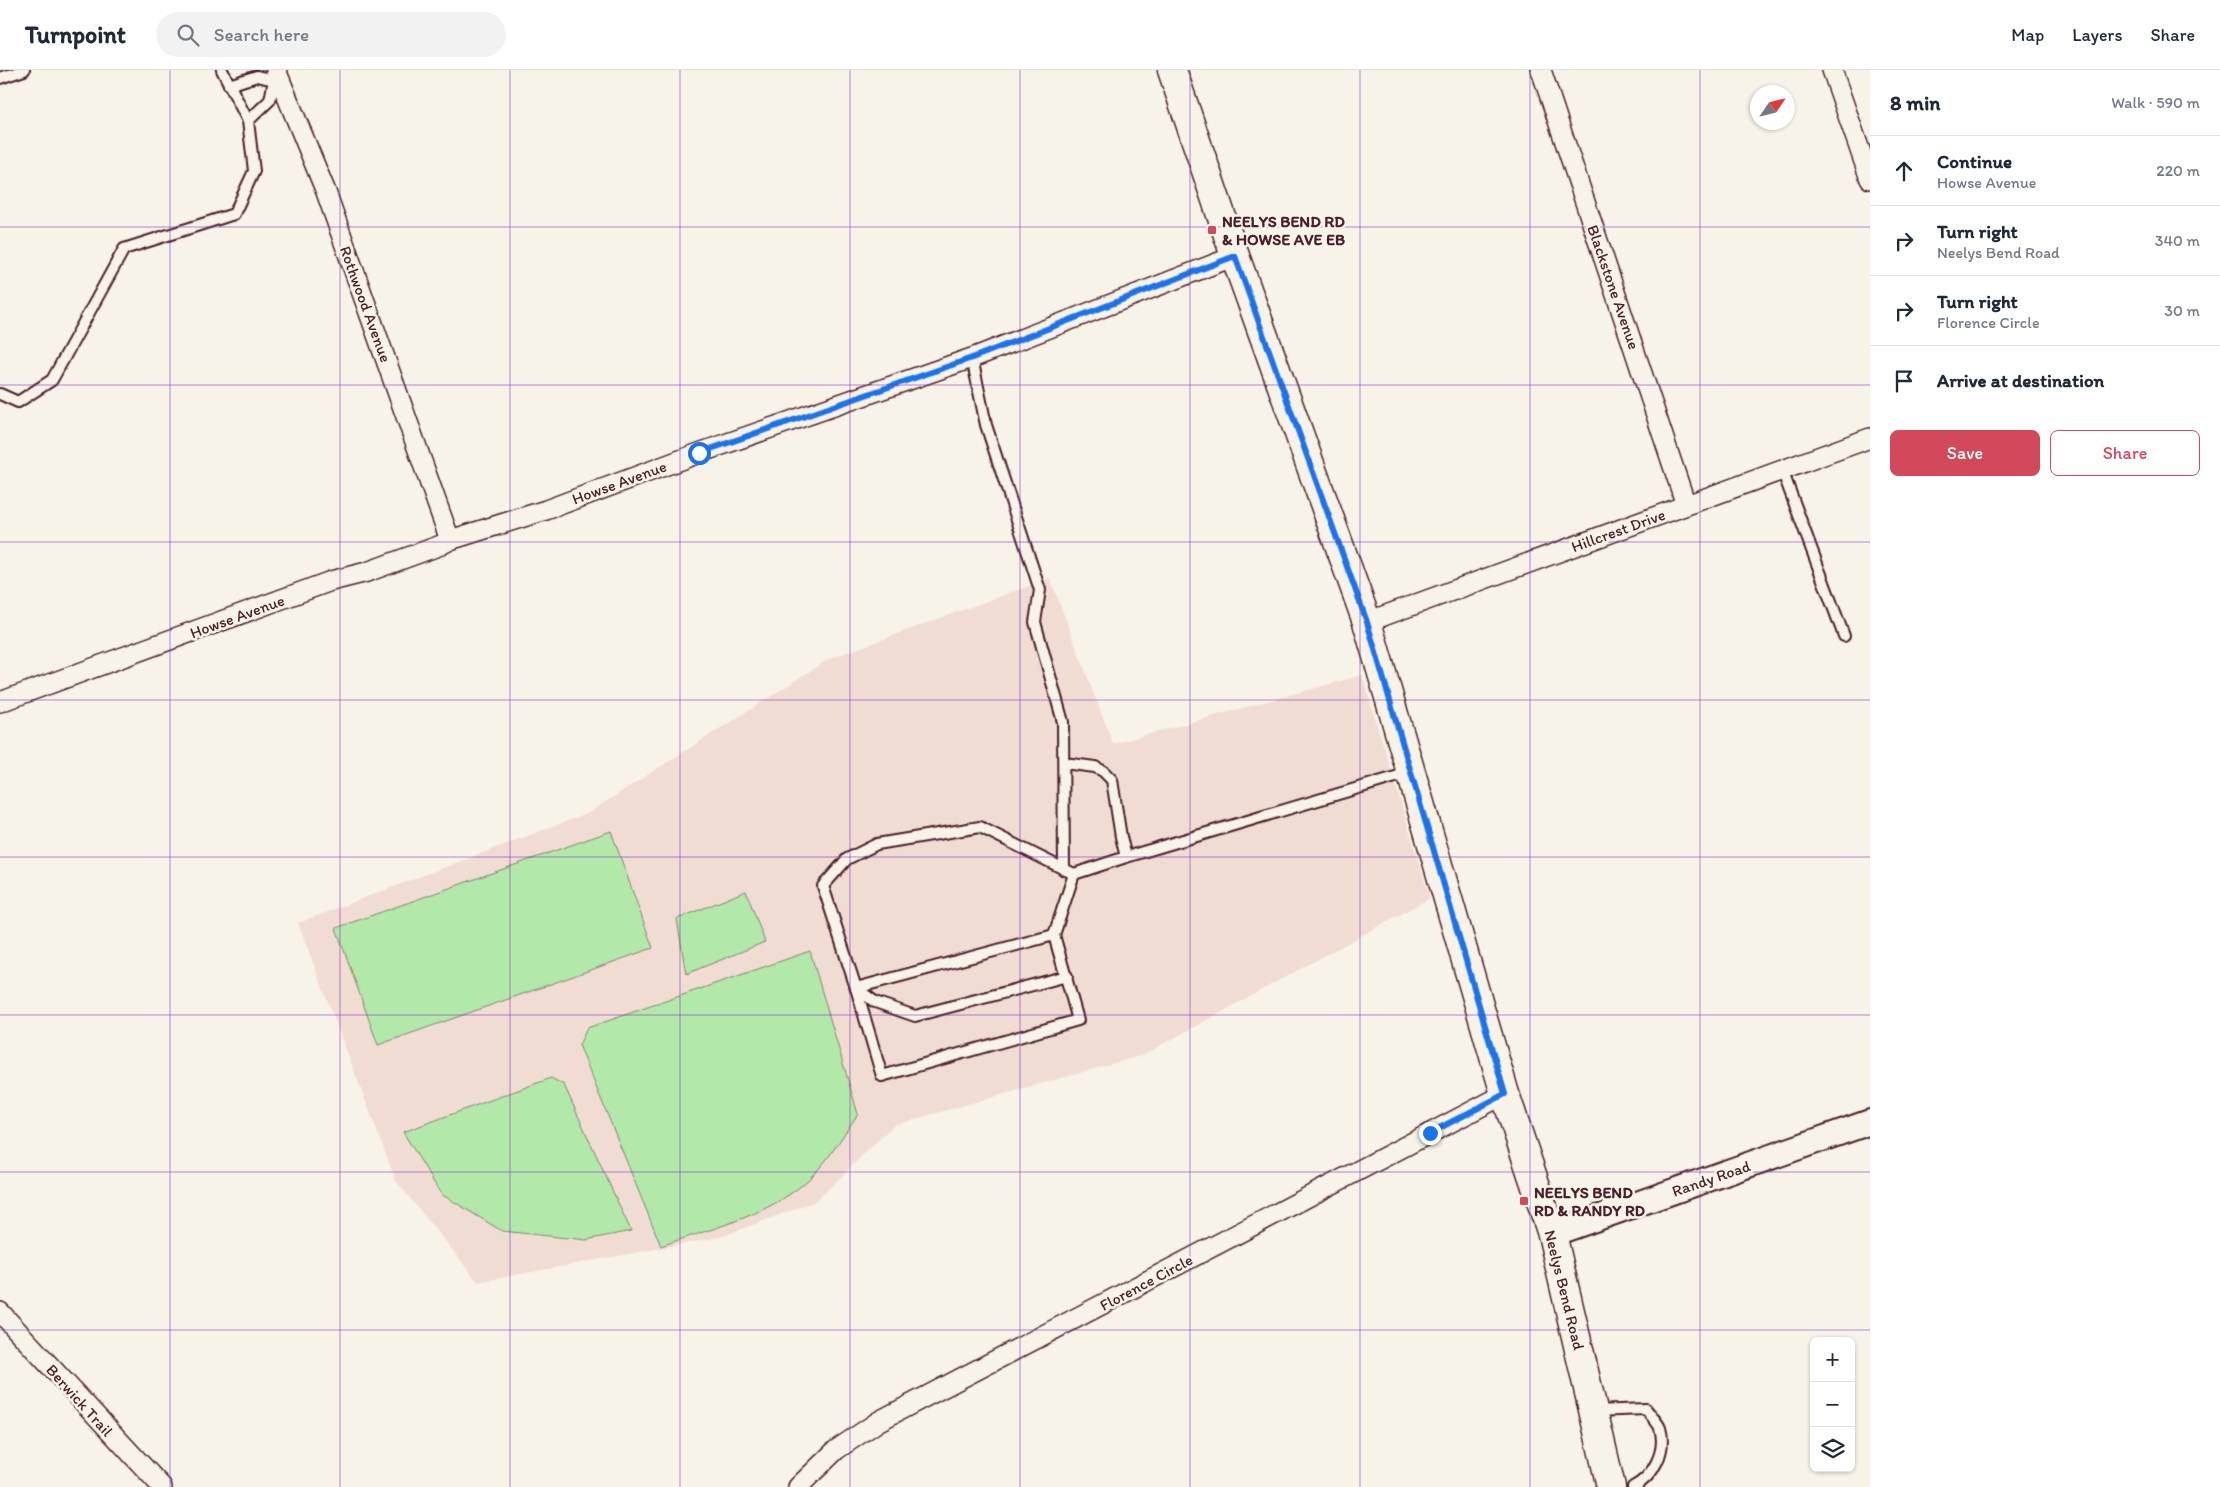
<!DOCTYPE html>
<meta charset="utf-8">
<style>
:root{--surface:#fff;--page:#f2f2f3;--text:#1f2937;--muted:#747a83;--line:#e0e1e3;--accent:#d1495b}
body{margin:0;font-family:Itim,sans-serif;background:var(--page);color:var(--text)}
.controls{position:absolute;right:15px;bottom:15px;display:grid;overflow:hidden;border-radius:8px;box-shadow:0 1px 4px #0004}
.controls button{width:45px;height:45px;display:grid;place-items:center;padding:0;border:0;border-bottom:1px solid var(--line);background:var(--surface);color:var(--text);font:25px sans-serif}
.compass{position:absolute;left:1750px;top:15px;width:45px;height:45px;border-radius:50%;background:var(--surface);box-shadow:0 1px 4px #0004;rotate:55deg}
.stop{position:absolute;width:15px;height:15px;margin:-11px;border:4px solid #1a73e8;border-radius:50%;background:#fff}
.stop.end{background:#1a73e8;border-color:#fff;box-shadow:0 1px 5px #0008}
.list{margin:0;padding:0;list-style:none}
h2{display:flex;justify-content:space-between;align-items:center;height:65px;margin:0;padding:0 20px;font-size:21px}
h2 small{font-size:16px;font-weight:400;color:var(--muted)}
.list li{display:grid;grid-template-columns:32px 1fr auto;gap:15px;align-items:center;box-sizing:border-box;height:70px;padding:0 20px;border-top:1px solid var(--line)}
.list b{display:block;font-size:19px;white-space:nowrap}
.list p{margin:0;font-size:16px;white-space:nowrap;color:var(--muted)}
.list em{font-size:16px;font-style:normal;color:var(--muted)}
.actions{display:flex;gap:10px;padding:15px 20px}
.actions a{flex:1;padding:11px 0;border:1px solid var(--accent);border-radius:8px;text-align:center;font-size:18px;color:var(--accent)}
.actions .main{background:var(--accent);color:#fff}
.icon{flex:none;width:28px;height:28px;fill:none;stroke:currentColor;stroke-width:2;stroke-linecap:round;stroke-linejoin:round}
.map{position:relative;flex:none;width:1870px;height:1417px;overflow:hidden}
header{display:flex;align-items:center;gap:30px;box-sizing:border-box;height:70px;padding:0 25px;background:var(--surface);border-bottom:1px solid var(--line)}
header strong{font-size:24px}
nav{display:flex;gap:28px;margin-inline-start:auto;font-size:18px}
.search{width:350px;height:45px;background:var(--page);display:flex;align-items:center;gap:12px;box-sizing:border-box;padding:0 18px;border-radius:28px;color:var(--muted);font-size:19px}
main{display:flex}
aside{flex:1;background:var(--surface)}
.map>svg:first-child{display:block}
.built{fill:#f1dcd4}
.green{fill:#b2e8aa;stroke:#7e846a}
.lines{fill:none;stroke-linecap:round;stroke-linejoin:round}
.service-casing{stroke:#4a1f2b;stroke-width:14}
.minor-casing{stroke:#4a1f2b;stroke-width:22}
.tertiary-casing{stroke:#4a1f2b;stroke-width:28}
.secondary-casing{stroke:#4a1f2b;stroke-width:31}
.service{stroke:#f7f3e8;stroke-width:10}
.minor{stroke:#f7f3e8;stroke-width:19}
.tertiary{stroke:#f7f3e8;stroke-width:24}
.secondary{stroke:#f7f3e8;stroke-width:28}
.route{stroke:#1a73e8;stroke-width:6}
.grid{fill:none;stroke:#7b2cbf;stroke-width:1;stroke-opacity:0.55}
.poi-dot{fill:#d1495b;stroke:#f7f3e8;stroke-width:2}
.labels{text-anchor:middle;stroke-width:5;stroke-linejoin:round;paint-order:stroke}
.poi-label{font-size:16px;font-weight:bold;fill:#4a1f2b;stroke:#f7f3e8;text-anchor:start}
.street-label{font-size:16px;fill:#4a1f2b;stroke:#f7f3e8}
</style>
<header>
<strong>Turnpoint</strong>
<div class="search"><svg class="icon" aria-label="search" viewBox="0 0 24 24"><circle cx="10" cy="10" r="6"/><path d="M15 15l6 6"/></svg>Search here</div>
<nav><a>Map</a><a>Layers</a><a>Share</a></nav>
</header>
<main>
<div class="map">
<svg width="1870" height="1417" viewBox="0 0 1870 1417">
<rect width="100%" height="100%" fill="#f7f3e8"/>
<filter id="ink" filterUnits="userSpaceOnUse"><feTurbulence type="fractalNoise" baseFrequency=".02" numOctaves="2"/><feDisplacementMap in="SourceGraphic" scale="10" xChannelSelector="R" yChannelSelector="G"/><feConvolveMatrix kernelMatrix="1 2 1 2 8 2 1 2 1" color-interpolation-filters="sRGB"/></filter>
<g filter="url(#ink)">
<polygon class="built" points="1050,508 1113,674 1362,605 1430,828 1143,985 894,1055 816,1131 721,1167 478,1212 396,1111 298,853 588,743 829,589"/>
<g class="green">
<polygon points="611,761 653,878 378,975 336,858"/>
<polygon points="746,821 765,872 686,904 677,849"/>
<path d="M810,881L858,1044C841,1068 825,1097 801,1116C761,1148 709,1159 661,1176L579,975L587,958Z"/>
<polygon points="551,1008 564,1015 631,1161 586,1170 502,1161 441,1124 403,1062"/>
</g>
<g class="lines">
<g class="service-casing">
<g id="service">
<polyline points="0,8 24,0"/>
<polyline points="229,15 257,6 274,10"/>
<polyline points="248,51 270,30 274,10 279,7"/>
<polyline points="972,288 986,355 1040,520 1035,552 1063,652 1064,800"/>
<polyline points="0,324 18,332 52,310 124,179 234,144 254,101 248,51 222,0"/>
<polyline points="1782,400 1844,566"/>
<polyline points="1064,693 1095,697 1103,701 1112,710 1121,767 1126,787"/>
<polyline points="1074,804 980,757 877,774 847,789 823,816 856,918 882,1006 1078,950 1054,865 1074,804 1126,787 1409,703"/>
<polyline points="856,918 875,932 915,946 1067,906"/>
<polyline points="856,918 1054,865"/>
<path d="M1594,1341L1646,1339C1650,1345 1658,1352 1660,1358C1667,1381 1653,1407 1633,1417"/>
</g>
</g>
<g class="minor-casing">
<g id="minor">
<polyline points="276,0 326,122 450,470"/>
<polyline points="1541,0 1686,435"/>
<polyline points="1832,0 1870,109"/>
<polyline points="1367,552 1870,368"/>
<polyline points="0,632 331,511 367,502 441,475 450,470 546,440 699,383 972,288 1235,186"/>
<polyline points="0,1242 162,1417"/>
<polyline points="798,1417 836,1380 879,1351 1505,1024"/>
</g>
</g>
<g class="tertiary-casing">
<polyline id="tertiary" points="1552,1164 1870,1052"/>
</g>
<g class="secondary-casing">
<polyline id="secondary" points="1172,0 1235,186 1367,552 1505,1024 1552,1164 1611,1417"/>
</g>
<use href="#service" class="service"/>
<use href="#minor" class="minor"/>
<use href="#tertiary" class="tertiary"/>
<use href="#secondary" class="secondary"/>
</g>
</g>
<g class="lines" filter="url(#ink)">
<polyline class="route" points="699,383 972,288 1235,186 1367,552 1505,1024 1430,1063"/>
</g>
<path class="grid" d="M170,0V1417M340,0V1417M510,0V1417M680,0V1417M850,0V1417M1020,0V1417M1190,0V1417M1360,0V1417M1530,0V1417M1700,0V1417M0,157H1870M0,315H1870M0,472H1870M0,630H1870M0,787H1870M0,945H1870M0,1102H1870M0,1260H1870"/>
<g class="poi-dot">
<rect x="1207" y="155" width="10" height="10" rx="2.5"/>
<rect x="1519" y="1126" width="10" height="10" rx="2.5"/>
</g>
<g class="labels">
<g class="poi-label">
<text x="1222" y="157">NEELYS BEND RD<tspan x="1222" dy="18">&amp; HOWSE AVE EB</tspan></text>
<text x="1534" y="1128">NEELYS BEND<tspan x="1534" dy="18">RD &amp; RANDY RD</tspan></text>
</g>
<g class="street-label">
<text transform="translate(1614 217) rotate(71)" y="6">Blackstone Avenue</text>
<text transform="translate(366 234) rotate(70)" y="6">Rothwood Avenue</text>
<text transform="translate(619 412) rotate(-20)" y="6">Howse Avenue</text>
<text transform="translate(1618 460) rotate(-20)" y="6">Hillcrest Drive</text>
<text transform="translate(237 546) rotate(-20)" y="6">Howse Avenue</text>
<text transform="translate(1711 1108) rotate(-19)" y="6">Randy Road</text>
<text transform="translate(1146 1212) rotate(-28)" y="6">Florence Circle</text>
<text transform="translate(1565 1220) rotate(76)" y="6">Neelys Bend Road</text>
<text transform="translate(80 1330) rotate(48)" y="6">Berwick Trail</text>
</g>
</g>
</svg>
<div class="controls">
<button>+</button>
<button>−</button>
<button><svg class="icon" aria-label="layers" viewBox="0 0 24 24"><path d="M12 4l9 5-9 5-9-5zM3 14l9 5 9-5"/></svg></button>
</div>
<svg class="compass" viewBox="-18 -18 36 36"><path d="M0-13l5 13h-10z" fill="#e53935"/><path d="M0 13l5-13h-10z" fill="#747a83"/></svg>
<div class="stop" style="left:699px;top:383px"></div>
<div class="stop end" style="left:1430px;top:1063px"></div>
</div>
<aside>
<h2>8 min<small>Walk · 590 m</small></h2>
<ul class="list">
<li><svg class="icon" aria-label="ahead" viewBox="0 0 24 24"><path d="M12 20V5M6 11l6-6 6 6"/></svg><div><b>Continue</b><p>Howse Avenue</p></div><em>220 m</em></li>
<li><svg class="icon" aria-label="right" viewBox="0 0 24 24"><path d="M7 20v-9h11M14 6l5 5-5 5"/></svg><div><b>Turn right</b><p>Neelys Bend Road</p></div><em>340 m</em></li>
<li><svg class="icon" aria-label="right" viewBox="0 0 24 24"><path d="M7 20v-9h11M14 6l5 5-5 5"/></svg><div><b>Turn right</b><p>Florence Circle</p></div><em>30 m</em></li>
<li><svg class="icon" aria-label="arrive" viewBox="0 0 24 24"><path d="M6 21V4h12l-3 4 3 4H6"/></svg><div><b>Arrive at destination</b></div></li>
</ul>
<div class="actions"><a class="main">Save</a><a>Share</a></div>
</aside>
</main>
